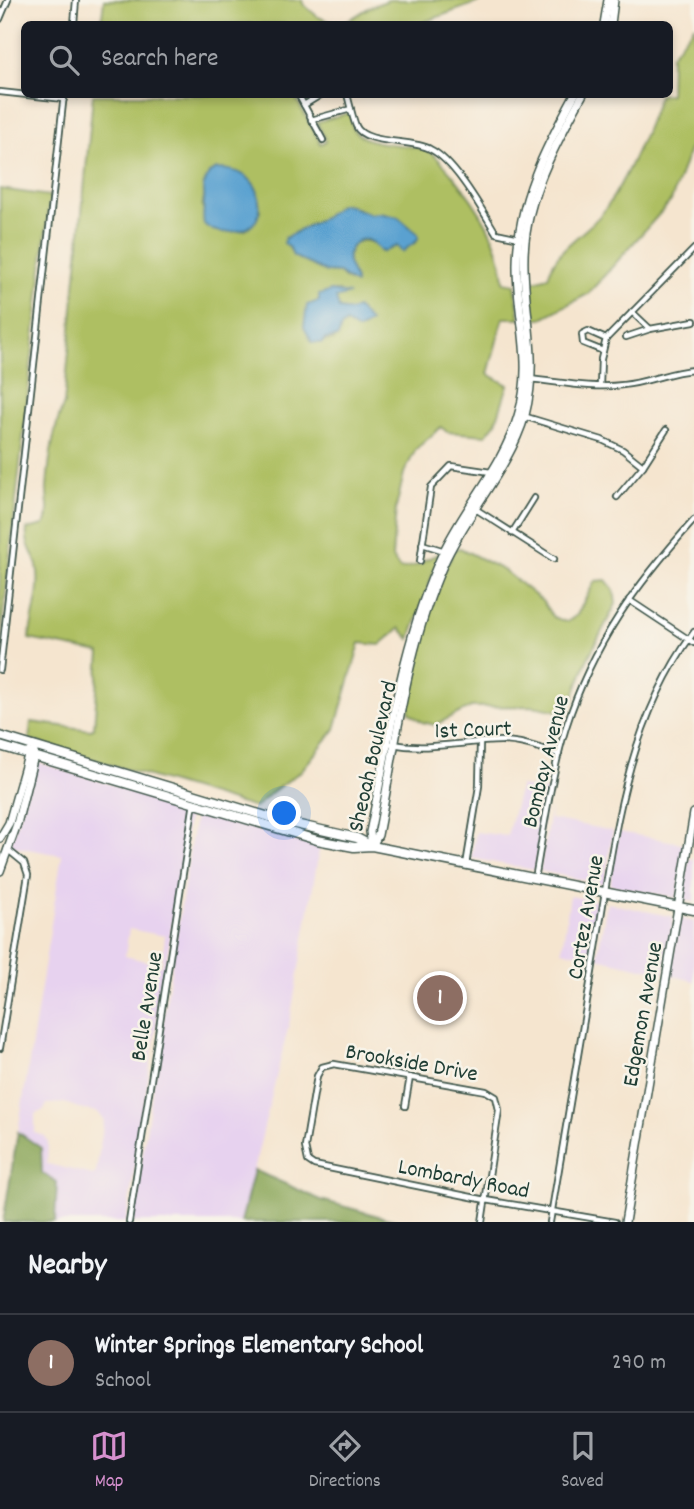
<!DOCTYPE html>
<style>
:root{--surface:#171b24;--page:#242831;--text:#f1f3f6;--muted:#9ea1a6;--line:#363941;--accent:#d690ce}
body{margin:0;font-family:Dekko,sans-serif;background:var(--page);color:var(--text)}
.you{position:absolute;left:285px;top:814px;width:24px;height:24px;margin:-18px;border:5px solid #fff;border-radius:50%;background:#1a73e8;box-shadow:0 0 0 10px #1a73e833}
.badge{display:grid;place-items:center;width:46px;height:46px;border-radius:50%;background:var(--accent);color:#fff;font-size:23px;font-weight:700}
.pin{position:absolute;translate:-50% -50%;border:4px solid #fff;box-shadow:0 2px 7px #0006}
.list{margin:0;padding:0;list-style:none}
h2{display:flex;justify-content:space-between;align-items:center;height:91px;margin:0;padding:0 28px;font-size:30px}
h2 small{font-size:23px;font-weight:400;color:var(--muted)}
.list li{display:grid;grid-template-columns:46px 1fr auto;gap:21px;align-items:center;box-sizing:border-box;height:98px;padding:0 28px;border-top:2px solid var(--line)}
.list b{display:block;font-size:26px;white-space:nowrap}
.list p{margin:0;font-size:23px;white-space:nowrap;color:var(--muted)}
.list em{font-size:23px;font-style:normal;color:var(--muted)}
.icon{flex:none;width:38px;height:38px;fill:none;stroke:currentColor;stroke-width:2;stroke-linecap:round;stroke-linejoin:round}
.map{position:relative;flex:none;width:694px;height:1222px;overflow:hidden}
.search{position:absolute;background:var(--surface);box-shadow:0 4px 10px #0003;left:21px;right:21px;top:21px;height:77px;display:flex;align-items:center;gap:18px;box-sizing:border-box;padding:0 24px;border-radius:10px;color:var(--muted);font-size:26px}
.sheet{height:189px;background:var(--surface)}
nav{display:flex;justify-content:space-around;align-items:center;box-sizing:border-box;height:98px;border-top:2px solid var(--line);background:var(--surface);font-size:19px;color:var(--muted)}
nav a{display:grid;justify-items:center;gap:4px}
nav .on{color:var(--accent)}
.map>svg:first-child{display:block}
.built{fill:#e7d2ef;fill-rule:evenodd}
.green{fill:#aebf62;stroke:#667e4b;stroke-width:2;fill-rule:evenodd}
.forest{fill:#8aa658;stroke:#547246;stroke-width:2}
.water{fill:#5aa1d0;stroke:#3c6f82;stroke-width:2}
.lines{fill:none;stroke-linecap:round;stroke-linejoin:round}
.street-casing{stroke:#3f564b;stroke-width:8}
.secondary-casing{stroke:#3f564b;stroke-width:10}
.primary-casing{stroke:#3f564b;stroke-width:11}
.street{stroke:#fff;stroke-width:4.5}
.secondary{stroke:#fff;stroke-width:7}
.primary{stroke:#fff;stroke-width:8}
.labels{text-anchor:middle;stroke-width:5;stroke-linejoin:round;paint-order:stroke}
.street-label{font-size:23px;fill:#1f3d34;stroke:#f7f3e8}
</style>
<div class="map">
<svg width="694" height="1222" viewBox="0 0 694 1222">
<rect width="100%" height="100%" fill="#f7f3e8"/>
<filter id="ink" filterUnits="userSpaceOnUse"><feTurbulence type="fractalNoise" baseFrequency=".0143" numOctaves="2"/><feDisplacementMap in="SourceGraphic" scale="14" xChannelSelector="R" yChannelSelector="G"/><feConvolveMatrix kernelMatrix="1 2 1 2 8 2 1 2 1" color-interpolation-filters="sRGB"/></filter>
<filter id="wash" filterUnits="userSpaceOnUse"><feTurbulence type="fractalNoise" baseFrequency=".00686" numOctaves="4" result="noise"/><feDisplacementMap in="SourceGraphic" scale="28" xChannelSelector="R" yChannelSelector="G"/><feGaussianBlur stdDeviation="1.57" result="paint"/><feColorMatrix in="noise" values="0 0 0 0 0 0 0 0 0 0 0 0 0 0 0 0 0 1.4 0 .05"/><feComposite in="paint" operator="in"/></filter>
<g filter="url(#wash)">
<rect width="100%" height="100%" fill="#f5e5cf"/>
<g class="built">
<path d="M36,762L190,808L126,1222H55L57,1182L42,1173L41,1147L18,1132L62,855L10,846ZM129,929L165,936L162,965L125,956ZM65,1103L84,1110L98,1112L104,1120L96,1173L93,1175L47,1164L48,1142L45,1136L35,1133V1114L44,1110L47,1104Z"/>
<polygon points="520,786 548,791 534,870 471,858 476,832 507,836"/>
<polygon points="551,806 550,819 613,831 604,884 540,871"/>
<polygon points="196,810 320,845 290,1020 241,1222 132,1222"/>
<polygon points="619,832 686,844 677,898 610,885"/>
<polygon points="689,859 694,859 694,902 682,899"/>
<polygon points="570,896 601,902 592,957 562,950"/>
<polygon points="607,903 674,917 664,973 597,958"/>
<polygon points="679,918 694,922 694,981 670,975"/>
</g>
<g class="green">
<polygon points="104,0 302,0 303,4 318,17 336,24 349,20 370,7 389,0 484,0 419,24 101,24"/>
<path d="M694,26V136L671,201L588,294L542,318H532L528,283L548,277C556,246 584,236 603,212C624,184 648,129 659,95L670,94L671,55Z"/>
<path d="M93,95H294L321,144L326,141L317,122L349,113C351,118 351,124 353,128C363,148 409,142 428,151C437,156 445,166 451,173C477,204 502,242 504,282L515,284L520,318H503L488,374L508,385L496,422L486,435L447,432L441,427L416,449L404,473L396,508L392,557L400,569L422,564L423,561L440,553L410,639L400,628L380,645L360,643L335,729L301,771L271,793L255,808L29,740L31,722L91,730L94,727L100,653L29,639C32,617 42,587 37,566C33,551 25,545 27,529L44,525C52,514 46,500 47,487C49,460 53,429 64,404ZM239,173C256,182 259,193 260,212L246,230L222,232L202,207L205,193ZM341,204L348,205L370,214L379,213L398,217L418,234L416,243L393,247L389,249C375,245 360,232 350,250C348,254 347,256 348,261C349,268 354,274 355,282L347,280L339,273L326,272L293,256L285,238L325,217ZM331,291H339L335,298L339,309L351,311L357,308L369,322L363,328H355L346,323L341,327L334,340L312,342L304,327L308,305L319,301L321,295Z"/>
<polygon points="0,189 50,196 1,634 0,633"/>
<path d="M460,548L505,571L542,601L553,617L567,622L577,615L595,581L606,580L614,590L616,604L587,660L572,701L564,712L533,706L471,707L435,725L422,722L410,713L407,701C417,649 429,595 455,549Z"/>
</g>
<g class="forest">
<polygon points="18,1132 41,1148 42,1173 57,1182 55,1222 3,1222"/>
<polygon points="254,1170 321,1200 400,1222 241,1222"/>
</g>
<g class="water">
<path d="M217,169C229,169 244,172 252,182C257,187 259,195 259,202C262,224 248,231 229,232C219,233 211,231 204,224C201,211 207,199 203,187L209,173Z"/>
<path d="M341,204L348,205L370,214L379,213L398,217L418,234V240L402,252L397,246L382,252C378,249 373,242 368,240C357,236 346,251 348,262C350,270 355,274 355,284L339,273L326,272L293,256L290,248L284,243L285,238L325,217Z"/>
<polygon points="331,291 349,294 336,298 339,309 351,311 357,308 370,322 358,330 346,323 341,327 338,337 325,339 322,343 312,342 304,327 307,305 319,301 319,295"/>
</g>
</g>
<g filter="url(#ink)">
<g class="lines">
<g class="street-casing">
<g id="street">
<polyline points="0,19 8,0"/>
<polyline points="74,24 76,0"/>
<polyline points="0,92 64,99"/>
<polyline points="298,94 323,140"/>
<path d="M347,94C350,105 352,116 356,126C364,145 412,139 430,149C455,161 482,210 496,233L520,238"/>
<polyline points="304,105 322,94"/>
<polyline points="311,120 351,109"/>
<polyline points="632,312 650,329"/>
<polyline points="626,337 650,329 694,321"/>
<polyline points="603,351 583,343 582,334 588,331 606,339"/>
<path d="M529,379C560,382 592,389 623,385C648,383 670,371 694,370"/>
<polyline points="600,386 601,359 606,339 694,249"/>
<polyline points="523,416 602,440 623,450 643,466"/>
<polyline points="617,497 643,466 666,430"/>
<polyline points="474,508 554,559"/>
<polyline points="512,533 534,498"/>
<polyline points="422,544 445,551"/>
<polyline points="420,561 431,487 451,466 491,472"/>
<polyline points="629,600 694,643"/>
<polyline points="0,670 64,94"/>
<path d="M392,744C429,751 464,741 501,741C520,741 540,748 559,754"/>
<polyline points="466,865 479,786 480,743"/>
<path d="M535,879C544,828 551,776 566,727C593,643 636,585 694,520"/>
<polyline points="0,1048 28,875 24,863 7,849"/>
<polyline points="405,1106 410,1077"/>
<polyline points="129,1222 194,802"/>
<polyline points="482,1222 499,1110 496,1097 486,1091 334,1064 322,1067 317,1076 305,1147 308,1161 314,1165 486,1200 615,1222"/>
<path d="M550,1222C565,1133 580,1043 595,954C614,840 624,728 694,632"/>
</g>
</g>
<g class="secondary-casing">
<g id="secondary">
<polyline points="604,24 608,0"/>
<polyline points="611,24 614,0"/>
<polyline points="0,838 9,823 29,752"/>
<path d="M372,846L378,835C396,745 406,648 444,563C467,512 509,469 525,415C539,362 525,319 524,267C522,203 553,149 583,94"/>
<path d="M372,846L370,832C389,740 402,641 442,555C464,507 503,467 518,416C535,363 516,316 517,263C518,200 545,149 575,94"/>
<polyline points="0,871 17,824 34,756 34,751"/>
<polyline points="625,1222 694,813"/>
</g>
</g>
<g class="primary-casing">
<g id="primary">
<polyline points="0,736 286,822 357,838 370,845"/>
<polyline points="0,746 317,840 354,847 372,846 694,910"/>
</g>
</g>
<use href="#street" class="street"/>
<use href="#secondary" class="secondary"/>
<use href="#primary" class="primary"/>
</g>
</g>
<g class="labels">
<g class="street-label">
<text transform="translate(473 728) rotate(-2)" y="8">1st Court</text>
<text transform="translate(371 756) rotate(-77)" y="8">Sheoah Boulevard</text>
<text transform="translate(544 761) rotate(-76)" y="8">Bombay Avenue</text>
<text transform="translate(584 917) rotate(-80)" y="8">Cortez Avenue</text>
<text transform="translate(145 1006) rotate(-81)" y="8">Belle Avenue</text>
<text transform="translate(641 1014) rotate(-80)" y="8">Edgemon Avenue</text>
<text transform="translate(412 1061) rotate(10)" y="8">Brookside Drive</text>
<text transform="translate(464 1177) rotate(11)" y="8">Lombardy Road</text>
</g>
</g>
</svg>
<div class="you"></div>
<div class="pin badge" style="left:440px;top:998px;background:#8d6e63">1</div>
<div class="search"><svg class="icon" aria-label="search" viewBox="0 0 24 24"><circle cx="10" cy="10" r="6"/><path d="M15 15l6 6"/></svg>Search here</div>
</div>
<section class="sheet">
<h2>Nearby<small></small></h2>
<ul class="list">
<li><span class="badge" style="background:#8d6e63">1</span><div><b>Winter Springs Elementary School</b><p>School</p></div><em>290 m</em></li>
</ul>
</section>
<nav>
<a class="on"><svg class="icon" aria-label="map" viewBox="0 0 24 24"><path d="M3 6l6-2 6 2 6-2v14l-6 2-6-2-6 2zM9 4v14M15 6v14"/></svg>Map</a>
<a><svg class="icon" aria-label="directions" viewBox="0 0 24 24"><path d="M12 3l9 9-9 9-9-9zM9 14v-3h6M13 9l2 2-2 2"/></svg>Directions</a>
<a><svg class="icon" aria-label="saved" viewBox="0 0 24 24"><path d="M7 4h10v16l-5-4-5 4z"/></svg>Saved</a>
</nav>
